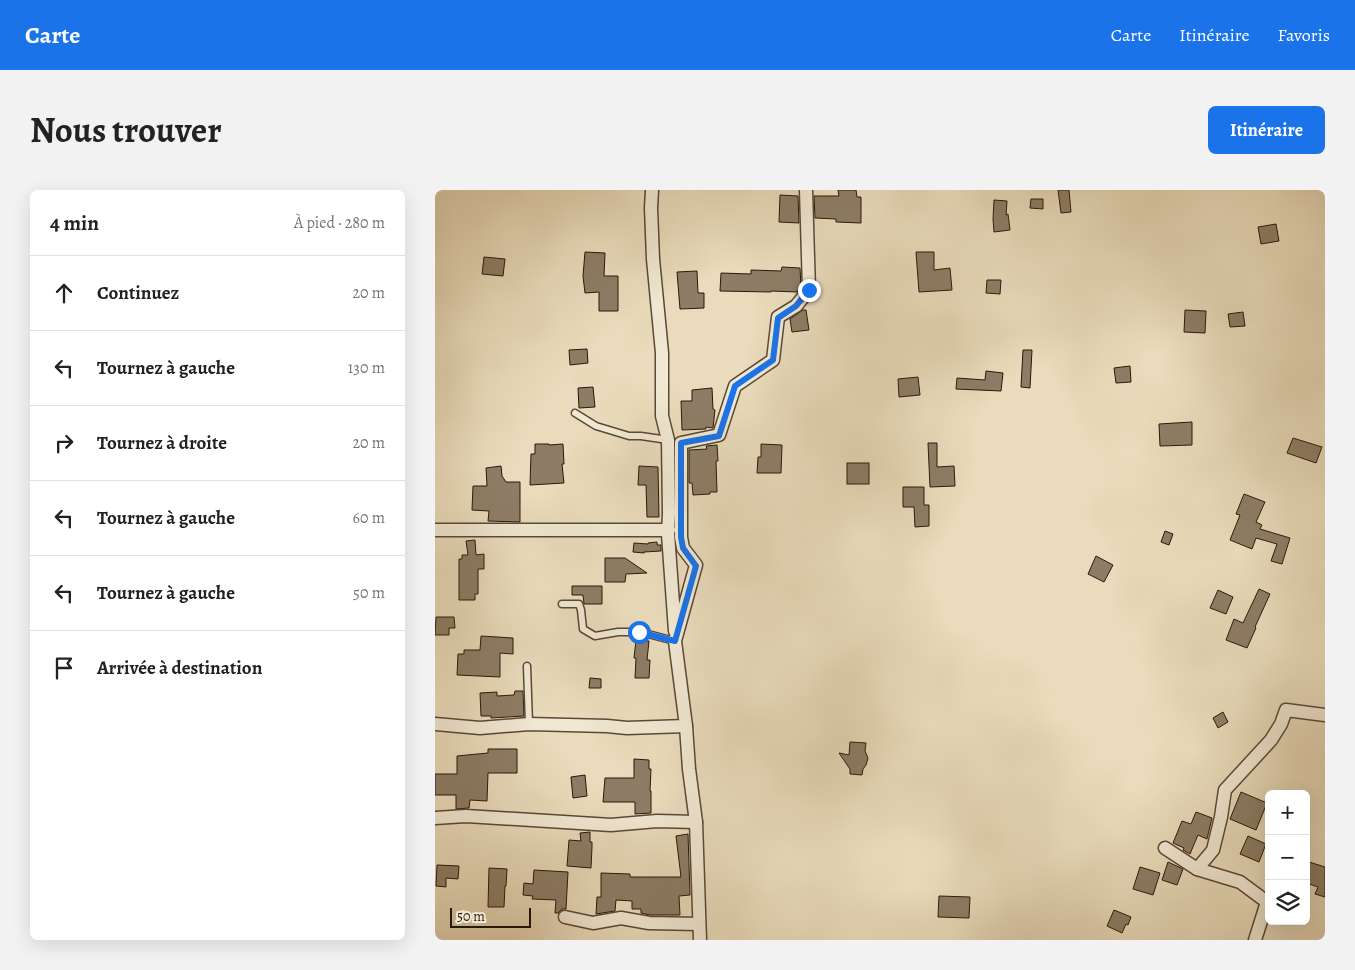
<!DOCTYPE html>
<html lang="fr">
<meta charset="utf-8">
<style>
:root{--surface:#fff;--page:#f2f2f2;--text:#222;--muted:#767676;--line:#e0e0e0;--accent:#1a73e8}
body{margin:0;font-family:Alegreya,serif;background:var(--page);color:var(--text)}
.controls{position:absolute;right:15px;bottom:15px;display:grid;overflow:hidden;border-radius:8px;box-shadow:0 5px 20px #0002}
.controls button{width:45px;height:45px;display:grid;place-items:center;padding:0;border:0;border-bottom:1px solid var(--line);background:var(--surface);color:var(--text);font:25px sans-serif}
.scale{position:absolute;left:15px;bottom:12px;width:81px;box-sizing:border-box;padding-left:5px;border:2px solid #29180a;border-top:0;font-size:14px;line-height:18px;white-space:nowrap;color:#29180a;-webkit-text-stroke:4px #f1e8d3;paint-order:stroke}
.stop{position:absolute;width:15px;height:15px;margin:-11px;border:4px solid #1a73e8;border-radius:50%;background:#fff}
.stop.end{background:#1a73e8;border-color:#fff;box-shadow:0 1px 5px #0008}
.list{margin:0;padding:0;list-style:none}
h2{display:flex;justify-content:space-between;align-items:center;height:65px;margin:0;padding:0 20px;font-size:21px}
h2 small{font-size:16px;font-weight:400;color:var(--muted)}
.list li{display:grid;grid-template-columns:32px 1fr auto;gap:15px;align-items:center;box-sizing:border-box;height:75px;padding:0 20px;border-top:1px solid var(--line)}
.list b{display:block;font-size:19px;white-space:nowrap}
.list em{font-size:16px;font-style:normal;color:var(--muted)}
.icon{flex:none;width:28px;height:28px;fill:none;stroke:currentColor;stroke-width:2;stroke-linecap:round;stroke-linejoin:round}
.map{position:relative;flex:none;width:890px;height:750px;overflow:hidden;border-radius:8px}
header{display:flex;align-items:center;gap:30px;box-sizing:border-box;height:70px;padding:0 25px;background:var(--accent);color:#fff}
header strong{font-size:24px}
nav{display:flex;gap:28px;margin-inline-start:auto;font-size:18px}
.intro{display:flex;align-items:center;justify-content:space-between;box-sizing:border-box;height:120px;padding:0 30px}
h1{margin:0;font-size:35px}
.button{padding:12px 22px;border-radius:8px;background:var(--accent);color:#fff;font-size:18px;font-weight:700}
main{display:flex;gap:30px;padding:0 30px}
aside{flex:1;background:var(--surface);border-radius:8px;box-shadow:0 5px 20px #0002}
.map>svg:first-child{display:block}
.building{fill:#8d7d66;stroke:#29180a}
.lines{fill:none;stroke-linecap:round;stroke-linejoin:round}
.service-casing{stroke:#594936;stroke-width:9}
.minor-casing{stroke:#594936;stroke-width:15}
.service{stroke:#f1e8d3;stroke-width:6}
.minor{stroke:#f1e8d3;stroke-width:12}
.route{stroke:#1a73e8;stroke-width:6}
</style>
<header>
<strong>Carte</strong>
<nav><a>Carte</a><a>Itinéraire</a><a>Favoris</a></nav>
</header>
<div class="intro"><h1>Nous trouver</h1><a class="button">Itinéraire</a></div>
<main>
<aside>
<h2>4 min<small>À pied · 280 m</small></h2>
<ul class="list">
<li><svg class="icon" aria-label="ahead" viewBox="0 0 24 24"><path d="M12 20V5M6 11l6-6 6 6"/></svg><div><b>Continuez</b></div><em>20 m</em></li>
<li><svg class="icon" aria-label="left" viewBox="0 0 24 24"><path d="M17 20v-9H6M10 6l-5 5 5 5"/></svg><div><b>Tournez à gauche</b></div><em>130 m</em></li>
<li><svg class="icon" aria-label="right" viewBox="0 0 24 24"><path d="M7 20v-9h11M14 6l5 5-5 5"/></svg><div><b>Tournez à droite</b></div><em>20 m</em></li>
<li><svg class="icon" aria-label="left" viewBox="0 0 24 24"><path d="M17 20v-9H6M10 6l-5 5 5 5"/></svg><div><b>Tournez à gauche</b></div><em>60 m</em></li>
<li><svg class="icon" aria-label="left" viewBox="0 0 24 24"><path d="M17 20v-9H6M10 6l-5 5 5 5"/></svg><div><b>Tournez à gauche</b></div><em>50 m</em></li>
<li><svg class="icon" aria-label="arrive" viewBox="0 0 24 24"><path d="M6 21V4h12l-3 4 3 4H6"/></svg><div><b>Arrivée à destination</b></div></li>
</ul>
</aside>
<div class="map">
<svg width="890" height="750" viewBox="0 0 890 750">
<rect width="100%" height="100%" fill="#e9dbbb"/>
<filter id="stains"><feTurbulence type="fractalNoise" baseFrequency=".004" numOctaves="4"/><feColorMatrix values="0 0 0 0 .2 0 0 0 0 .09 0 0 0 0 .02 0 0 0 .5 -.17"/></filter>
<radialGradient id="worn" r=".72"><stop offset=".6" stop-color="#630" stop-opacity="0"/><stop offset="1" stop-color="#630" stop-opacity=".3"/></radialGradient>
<g class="building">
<polygon points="403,0 421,0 422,7 426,7 426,33 401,32 401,29 380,28 379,6 404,6"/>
<polygon points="623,0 634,0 636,22 626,23"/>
<polygon points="345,5 363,6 364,33 344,32"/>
<polygon points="596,9 608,9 608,19 595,18"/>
<polygon points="559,10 572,11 571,25 573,24 575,40 559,42 558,29"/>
<polygon points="841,34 844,51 826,54 823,37"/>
<polygon points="150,62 170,63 169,86 183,86 183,121 164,121 164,102 150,103 148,86"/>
<polygon points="481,62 499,62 499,80 515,78 517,100 484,102"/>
<polygon points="49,67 70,69 68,86 47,84"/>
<polygon points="347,77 365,78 366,97 362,102 336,101 336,102 285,101 286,83 316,84 316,80 346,81"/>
<polygon points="262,81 263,103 269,103 269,118 245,119 242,82"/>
<polygon points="552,90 566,90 565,104 551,103"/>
<polygon points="368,120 371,120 374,140 357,142 355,129"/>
<polygon points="750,120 771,121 770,143 749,142"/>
<polygon points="808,122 810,136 795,137 793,124"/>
<polygon points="152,159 153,173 135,175 134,160"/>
<polygon points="588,160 597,160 595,198 586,197"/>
<polygon points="695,176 696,192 681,193 679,178"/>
<polygon points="551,181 568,183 566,201 521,199 522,188 550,190"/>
<polygon points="483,187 485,205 464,207 463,189"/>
<polygon points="158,197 160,217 144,218 143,198"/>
<polygon points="277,198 278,219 280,220 278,238 271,237 271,239 247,240 246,211 257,211 257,200"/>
<polygon points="757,232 757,255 725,256 724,234"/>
<polygon points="858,248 887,257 881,273 852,263"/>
<polygon points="493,253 502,253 502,277 519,276 520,296 495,297"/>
<polygon points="100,254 114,254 114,255 128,254 129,274 127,274 129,293 95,295 96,264 100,264"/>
<polygon points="326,254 347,255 346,283 322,283 323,267 326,267"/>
<polygon points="282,255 283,271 281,271 282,302 275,302 275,304 258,305 257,293 254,293 254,260 272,259 271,256"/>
<rect x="412" y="273" width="22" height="21"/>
<polygon points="66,276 67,286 71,292 85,292 85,332 53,331 54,321 37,320 38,296 52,296 51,278"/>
<polygon points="204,276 223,277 224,327 212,327 211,295 203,295"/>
<polygon points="468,297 489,297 489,315 494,315 494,336 480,337 479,317 468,317"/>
<polygon points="809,304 830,312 821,332 827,335 825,339 855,348 847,374 836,371 842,354 821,348 817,359 795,350 805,325 801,324"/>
<polygon points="730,341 738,344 734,355 726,352"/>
<polygon points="40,350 41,365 49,364 49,379 43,379 43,404 40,404 40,410 24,410 24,369 27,369 27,365 33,365 31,351"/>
<polygon points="222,352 222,355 226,355 226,361 209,362 209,363 198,362 199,353 213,354 213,353"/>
<polygon points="661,366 678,375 669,392 653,384"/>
<polygon points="170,368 190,368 212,383 191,384 190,392 170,392"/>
<polygon points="137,396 167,396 167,414 149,414 148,405 137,405"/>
<polygon points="824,399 835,404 820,437 821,438 812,458 791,450 799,429 808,433"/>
<polygon points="783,400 798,407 791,424 775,418"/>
<polygon points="1,427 19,427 20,438 14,438 14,445 0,445"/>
<polygon points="46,446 78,448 78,464 65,463 65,487 22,485 23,464 29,464 29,460 45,460"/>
<polygon points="201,450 214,451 212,470 215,470 214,488 200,488 201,468 199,468"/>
<polygon points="155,488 166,489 166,498 154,498"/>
<polygon points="80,501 88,501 89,526 56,528 56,526 46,526 45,503 62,502 62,506 79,505"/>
<polygon points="788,522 793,532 783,538 778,528"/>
<polygon points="415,552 431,553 430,561 433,568 431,575 428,579 427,585 415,584 415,579 404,563 414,565"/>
<polygon points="53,559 82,559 82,583 53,583 52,611 35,610 34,618 21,619 21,605 0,605 0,584 22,584 22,566 53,563"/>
<polygon points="199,569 214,570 214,579 216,579 215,601 216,601 216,623 200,624 200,612 168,612 170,588 199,588"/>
<polygon points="150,585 152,606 138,608 136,587"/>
<polygon points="806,602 832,613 821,640 795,629"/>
<polygon points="761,622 777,628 772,649 763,645 755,664 748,660 749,658 738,653 747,631 756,634"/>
<polygon points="155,642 155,652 157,652 157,657 156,678 132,676 134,650 146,651 145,643"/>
<polygon points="253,644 255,705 244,706 245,725 215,725 206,723 206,719 197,719 197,711 181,710 180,721 161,724 162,707 166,707 166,683 195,684 195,687 246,687 241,646"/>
<polygon points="813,646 831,654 824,672 805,664"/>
<polygon points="871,671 890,677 890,707 880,704 883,697 871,693"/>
<polygon points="733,672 748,679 742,695 727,690"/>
<polygon points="2,675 24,676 23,689 11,688 11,697 1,696"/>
<polygon points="705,677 725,683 718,705 698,699"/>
<polygon points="54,678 72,679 71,696 70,696 69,717 53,717"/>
<polygon points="99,680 133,682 131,719 127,719 123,723 120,723 121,710 97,709 98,706 88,705 89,693 98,694"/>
<polygon points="504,706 535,707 534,728 503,727"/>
<polygon points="679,720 696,727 693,735 691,734 687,743 672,736"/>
</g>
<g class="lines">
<g class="service-casing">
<g id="service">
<polyline points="140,223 161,236 194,246 206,246 233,250"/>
<polyline points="127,414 144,414 146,420 148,439 160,446 183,442 205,442 240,451"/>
<polyline points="92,476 94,534"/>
</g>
</g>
<g class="minor-casing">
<g id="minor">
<polyline points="217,0 216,18 218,69 227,163 227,226 233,250 234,323 233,344 240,441"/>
<polyline points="0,340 234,340"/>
<polyline points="0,534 45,538 94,534 172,536 192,538 251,536"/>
<polyline points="0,628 31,626 176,635 222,631 261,632"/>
<polyline points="730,658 762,679 805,692 832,712 820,750"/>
<polyline points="762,679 778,660 786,627 790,600 836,550 846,534 851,520 890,525"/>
<polyline points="130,727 158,733 186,728 214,733 264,734"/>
<polyline points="265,750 261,632 254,579 251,536 240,451 261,375 248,358 246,347 246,253 284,245 300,196 338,170 343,127 361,116 374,100 371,0"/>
</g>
</g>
<use href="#service" class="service"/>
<use href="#minor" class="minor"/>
</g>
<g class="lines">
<polyline class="route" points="204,442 240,451 261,376 248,358 246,347 246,253 284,246 300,196 338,170 343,128 361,116 374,100"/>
</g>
<rect width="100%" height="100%" filter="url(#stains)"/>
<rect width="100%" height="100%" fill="url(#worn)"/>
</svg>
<div class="controls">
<button>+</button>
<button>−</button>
<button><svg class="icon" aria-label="layers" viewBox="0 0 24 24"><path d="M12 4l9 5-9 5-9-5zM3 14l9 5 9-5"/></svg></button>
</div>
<div class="scale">50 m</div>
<div class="stop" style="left:204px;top:442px"></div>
<div class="stop end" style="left:374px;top:100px"></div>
</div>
</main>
